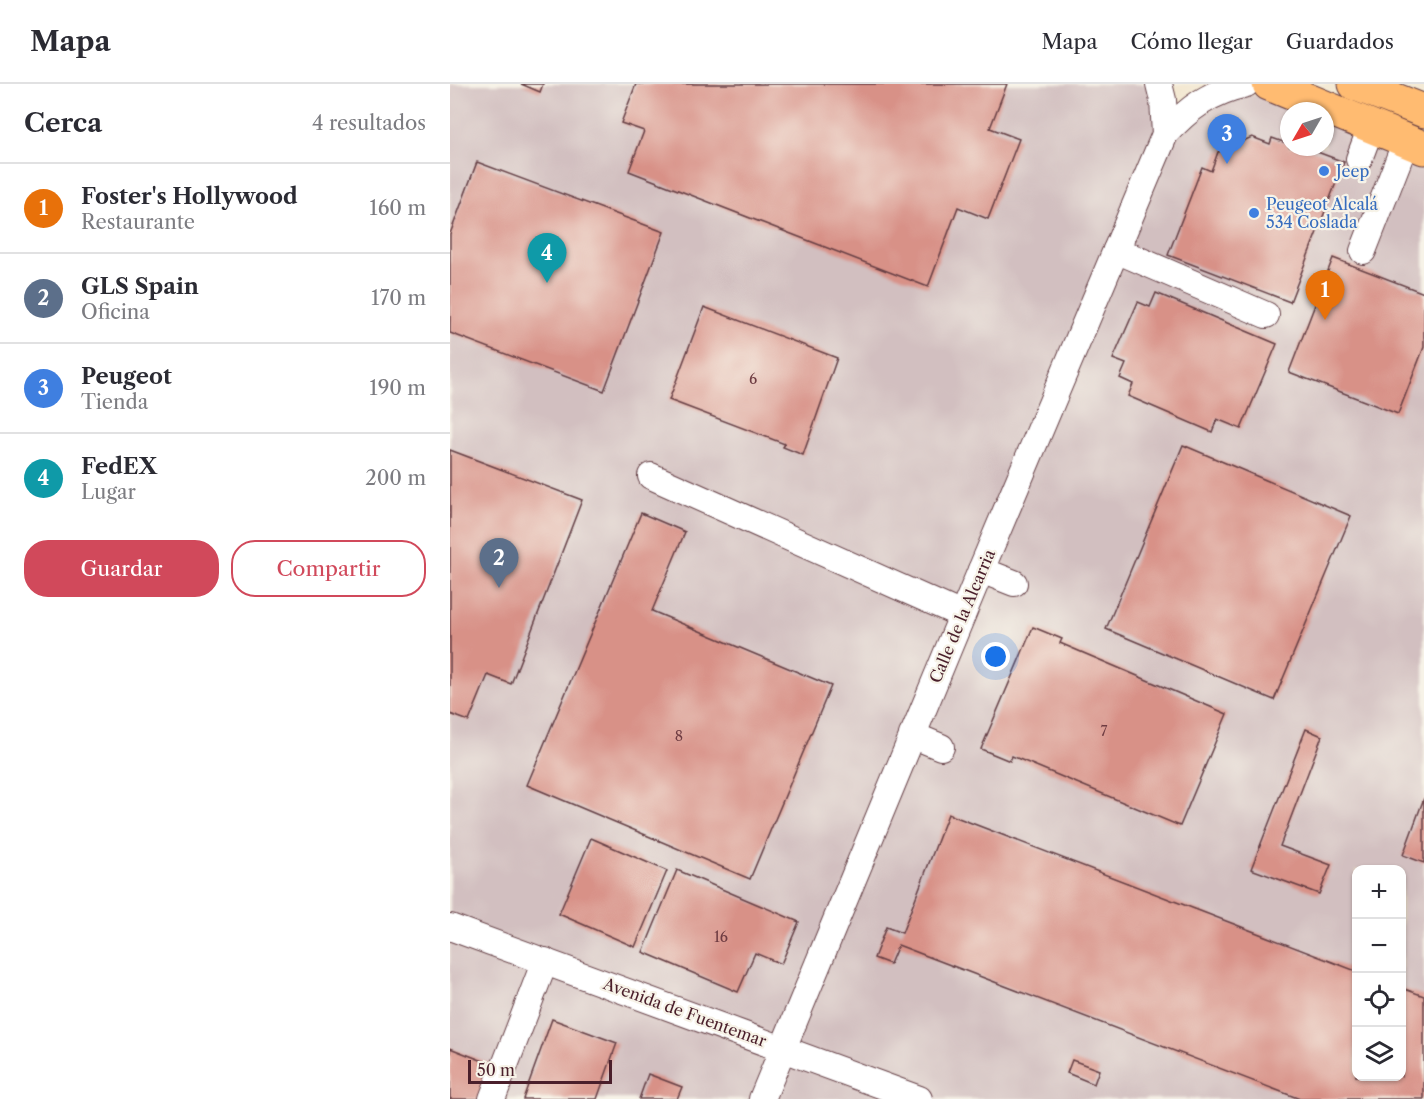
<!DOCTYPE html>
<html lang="es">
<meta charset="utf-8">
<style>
:root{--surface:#fff;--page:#f2f2f3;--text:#2b2b33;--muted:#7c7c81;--line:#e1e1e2;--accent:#d1495b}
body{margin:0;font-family:"Libre Caslon Text",serif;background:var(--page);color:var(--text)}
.controls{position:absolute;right:18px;bottom:18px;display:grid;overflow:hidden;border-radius:12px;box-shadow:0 2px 4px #0004}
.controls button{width:54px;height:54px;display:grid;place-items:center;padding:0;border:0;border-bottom:2px solid var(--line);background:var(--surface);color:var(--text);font:30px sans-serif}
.compass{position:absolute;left:830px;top:18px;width:54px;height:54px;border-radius:50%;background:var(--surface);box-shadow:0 2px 4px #0004;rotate:231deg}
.scale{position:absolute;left:18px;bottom:15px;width:144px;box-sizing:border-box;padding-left:6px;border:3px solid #4a1f2b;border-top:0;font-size:16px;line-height:21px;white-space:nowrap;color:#4a1f2b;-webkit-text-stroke:4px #f7f3e8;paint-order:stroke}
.you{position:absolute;left:546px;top:573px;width:21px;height:21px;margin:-15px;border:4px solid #fff;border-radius:50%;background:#1a73e8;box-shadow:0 0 0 9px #1a73e833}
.badge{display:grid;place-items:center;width:39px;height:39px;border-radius:50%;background:var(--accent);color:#fff;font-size:20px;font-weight:700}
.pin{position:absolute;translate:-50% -50px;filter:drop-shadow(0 2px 3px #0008)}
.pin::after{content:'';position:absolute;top:32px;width:21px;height:18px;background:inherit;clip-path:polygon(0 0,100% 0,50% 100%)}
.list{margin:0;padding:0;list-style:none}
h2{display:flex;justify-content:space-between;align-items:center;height:78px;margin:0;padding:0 24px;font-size:26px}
h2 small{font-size:20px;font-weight:400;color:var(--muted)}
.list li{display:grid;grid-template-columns:39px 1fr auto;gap:18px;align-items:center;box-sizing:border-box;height:90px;padding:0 24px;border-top:2px solid var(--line)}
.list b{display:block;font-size:22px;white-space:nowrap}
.list p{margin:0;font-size:20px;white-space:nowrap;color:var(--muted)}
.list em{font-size:20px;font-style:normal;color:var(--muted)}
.actions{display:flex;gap:12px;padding:18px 24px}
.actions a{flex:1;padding:14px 0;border:2px solid var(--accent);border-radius:24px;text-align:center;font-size:21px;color:var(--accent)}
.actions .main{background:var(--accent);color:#fff}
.icon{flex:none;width:33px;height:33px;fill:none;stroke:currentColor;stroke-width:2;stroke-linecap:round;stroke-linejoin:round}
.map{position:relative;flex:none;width:974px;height:1015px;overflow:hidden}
header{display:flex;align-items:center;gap:36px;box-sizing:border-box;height:84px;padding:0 30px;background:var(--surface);border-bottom:2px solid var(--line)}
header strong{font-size:28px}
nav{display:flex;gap:33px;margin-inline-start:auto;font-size:21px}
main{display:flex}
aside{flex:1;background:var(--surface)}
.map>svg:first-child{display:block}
.industrial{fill:#d2bfc0;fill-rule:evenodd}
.building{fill:#d89187}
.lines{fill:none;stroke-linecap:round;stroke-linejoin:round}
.minor-casing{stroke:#633d43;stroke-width:28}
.major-casing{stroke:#633d43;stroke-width:35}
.minor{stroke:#fff;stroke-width:26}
.major{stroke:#ffbb71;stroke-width:33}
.shop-dot{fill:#3f7fe0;stroke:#f7f3e8;stroke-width:2}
.labels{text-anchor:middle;stroke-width:4.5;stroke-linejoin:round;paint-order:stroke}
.number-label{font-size:14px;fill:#6e3c42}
.shop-label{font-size:16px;fill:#366cbe;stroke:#f7f3e8;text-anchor:start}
.street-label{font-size:16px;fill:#4a1f2b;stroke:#f7f3e8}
</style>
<header>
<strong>Mapa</strong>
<nav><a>Mapa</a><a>Cómo llegar</a><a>Guardados</a></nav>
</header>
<main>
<aside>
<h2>Cerca<small>4 resultados</small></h2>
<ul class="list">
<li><span class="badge" style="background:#e8710a">1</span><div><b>Foster's Hollywood</b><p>Restaurante</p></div><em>160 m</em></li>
<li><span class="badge" style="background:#5c6f8a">2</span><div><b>GLS Spain</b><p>Oficina</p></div><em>170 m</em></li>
<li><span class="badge" style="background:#3f7fe0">3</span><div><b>Peugeot</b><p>Tienda</p></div><em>190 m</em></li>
<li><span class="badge" style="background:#0f9aa8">4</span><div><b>FedEX</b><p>Lugar</p></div><em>200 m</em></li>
</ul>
<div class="actions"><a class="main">Guardar</a><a>Compartir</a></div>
</aside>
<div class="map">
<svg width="974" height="1015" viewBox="0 0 974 1015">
<rect width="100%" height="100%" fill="#f7f3e8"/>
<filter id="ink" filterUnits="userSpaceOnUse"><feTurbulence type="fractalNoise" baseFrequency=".0167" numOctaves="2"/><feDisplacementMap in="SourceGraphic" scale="12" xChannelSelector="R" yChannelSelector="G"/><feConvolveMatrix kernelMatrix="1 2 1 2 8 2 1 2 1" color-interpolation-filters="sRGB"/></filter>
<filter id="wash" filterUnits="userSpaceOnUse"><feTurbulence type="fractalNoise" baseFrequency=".008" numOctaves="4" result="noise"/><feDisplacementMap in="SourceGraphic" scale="24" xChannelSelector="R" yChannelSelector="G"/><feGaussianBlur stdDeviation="1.35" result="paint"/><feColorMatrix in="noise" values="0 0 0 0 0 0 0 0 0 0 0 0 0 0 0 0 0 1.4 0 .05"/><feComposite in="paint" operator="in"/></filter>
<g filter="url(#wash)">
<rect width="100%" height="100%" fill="#f3e6ce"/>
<path class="industrial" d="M0,0H700L740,34L795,10L825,13L856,27H839V63H875V35L974,78V1015H0ZM906,786H952V992H906Z"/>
<g id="blocks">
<g class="building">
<polygon points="71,0 93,0 90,8"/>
<polygon points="186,0 557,0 540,44 569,55 538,135 508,123 478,203 179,87 194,47 171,39"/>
<polygon points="802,53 820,60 822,54 839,60 839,63 854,63 894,78 840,218 718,171 752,83 761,87 768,68"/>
<polygon points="27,78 214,148 154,307 0,249 0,150"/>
<polygon points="883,174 974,209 974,263 948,330 839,288"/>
<polygon points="706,209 827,260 791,345 767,335 762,348 678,312 683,300 670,294 676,280 663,275 688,218 700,223"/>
<polygon points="254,223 387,274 353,371 333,363 335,360 219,316"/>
<polygon points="733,361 901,432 824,616 656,545"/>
<polygon points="0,366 132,416 61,600 38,591 19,637 0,630"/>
<polygon points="191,429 235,448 202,527 381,602 300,795 77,701"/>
<polygon points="583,543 612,555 610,559 777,630 730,742 562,672 560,677 531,665"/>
<polygon points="856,645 872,652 830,762 881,781 869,810 801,785"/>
<polygon points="974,714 974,779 953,771"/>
<polygon points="498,730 906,887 906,992 952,992 952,904 974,912 974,1015 850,1015 448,861 440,880 424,874 436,843 452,849"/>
<polygon points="141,754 217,787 185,863 109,830"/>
<polygon points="227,786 349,838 331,880 305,869 288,908 193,868"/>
<polygon points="102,935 167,959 147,1015 73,1015"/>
<polygon points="0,964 46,982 34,1015 0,1015"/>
<polygon points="622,976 649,986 644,1000 617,989"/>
<polygon points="198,990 232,1003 227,1015 189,1015"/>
</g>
</g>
</g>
<g filter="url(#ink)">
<use href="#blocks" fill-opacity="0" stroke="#633d43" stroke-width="1.5"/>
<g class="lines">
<g class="minor-casing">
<g id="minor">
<polyline points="709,0 713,16 715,50"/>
<polyline points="909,75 921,43"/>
<polyline points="666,166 816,231"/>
<polyline points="913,167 956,57"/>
<polyline points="201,392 512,531"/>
<polyline points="531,486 564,499"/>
<polyline points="462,651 491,663"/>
<polyline points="0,843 469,1015"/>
<polyline points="42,1015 95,877"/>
<path d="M312,1015L531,486L715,50C739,24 760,8 796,0"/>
</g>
</g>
<g class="major-casing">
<g id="major">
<polyline points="819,0 974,64"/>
<polyline points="905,0 974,27"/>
</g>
</g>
<use href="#minor" class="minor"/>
<use href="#major" class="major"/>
</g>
</g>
<g class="shop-dot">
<circle cx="874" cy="87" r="6"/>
<circle cx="804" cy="129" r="6"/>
</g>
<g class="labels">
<g class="number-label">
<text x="303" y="300">6</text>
<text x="654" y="652">7</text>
<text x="229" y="657">8</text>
<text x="271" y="858">16</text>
</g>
<g class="shop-label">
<text x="886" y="93">Jeep</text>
<text x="816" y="126">Peugeot Alcalá<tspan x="816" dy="18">534 Coslada</tspan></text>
</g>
<g class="street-label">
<text transform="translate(512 532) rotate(-67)" y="6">Calle de la Alcarria</text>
<text transform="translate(235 928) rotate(20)" y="6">Avenida de Fuentemar</text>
</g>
</g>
</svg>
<div class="controls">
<button>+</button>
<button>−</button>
<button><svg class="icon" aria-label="locate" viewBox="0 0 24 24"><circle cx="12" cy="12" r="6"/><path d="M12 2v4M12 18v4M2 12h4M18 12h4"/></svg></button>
<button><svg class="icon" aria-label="layers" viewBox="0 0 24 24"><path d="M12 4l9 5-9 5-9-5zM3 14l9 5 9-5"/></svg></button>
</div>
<svg class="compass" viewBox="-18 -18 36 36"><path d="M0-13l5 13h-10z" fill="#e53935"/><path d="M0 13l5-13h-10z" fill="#7c7c81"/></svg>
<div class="scale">50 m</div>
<div class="you"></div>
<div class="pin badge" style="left:875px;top:236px;background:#e8710a">1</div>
<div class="pin badge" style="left:49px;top:504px;background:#5c6f8a">2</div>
<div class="pin badge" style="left:777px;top:80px;background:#3f7fe0">3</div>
<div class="pin badge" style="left:97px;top:199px;background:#0f9aa8">4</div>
</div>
</main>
